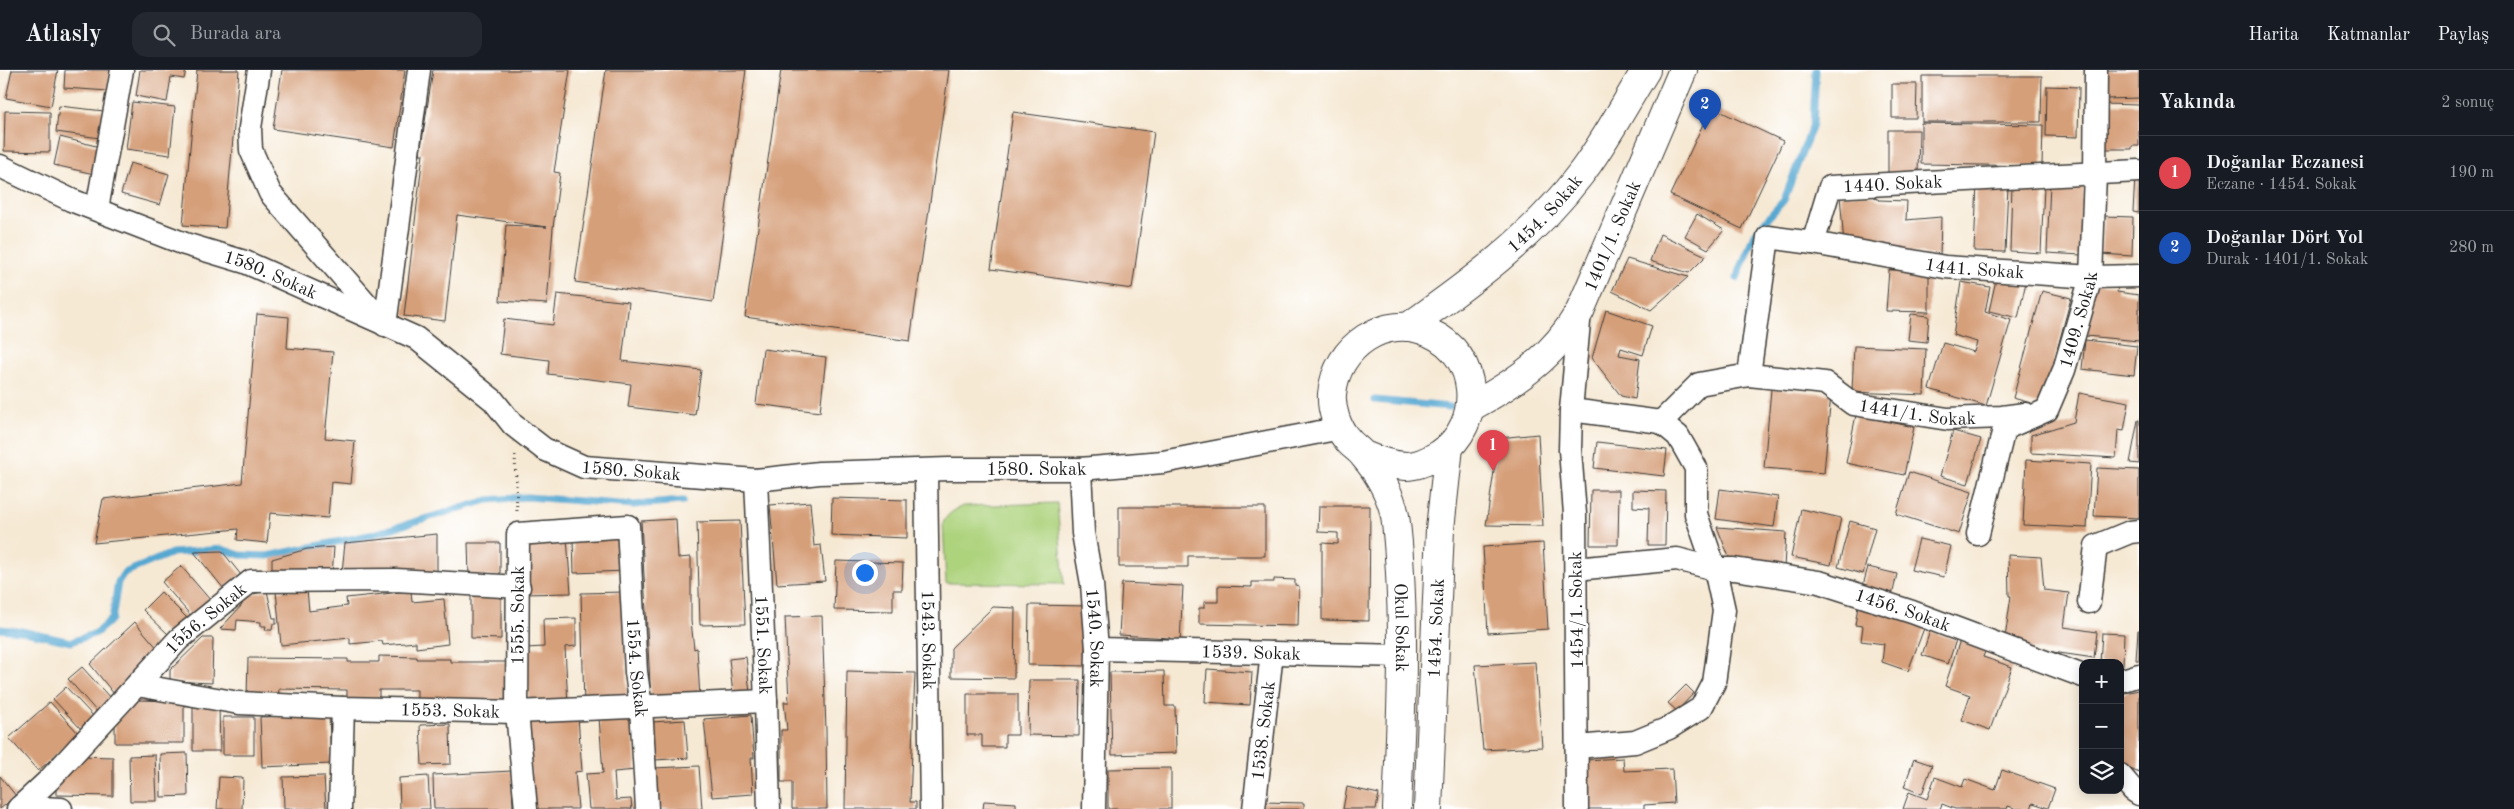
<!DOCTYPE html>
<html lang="tr">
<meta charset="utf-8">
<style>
:root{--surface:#171b24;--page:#242831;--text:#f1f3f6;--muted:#9ea1a6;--line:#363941;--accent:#db2777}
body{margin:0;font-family:"Old Standard TT",serif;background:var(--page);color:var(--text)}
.controls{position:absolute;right:15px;bottom:15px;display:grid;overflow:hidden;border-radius:10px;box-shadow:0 2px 12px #0003}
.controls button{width:45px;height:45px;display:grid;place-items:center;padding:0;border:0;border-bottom:1px solid var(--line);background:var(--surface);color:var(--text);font:25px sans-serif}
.you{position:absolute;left:864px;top:502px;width:18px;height:18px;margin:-12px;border:4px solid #fff;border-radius:50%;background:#1a73e8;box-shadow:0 0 0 8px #1a73e833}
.badge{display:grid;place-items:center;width:32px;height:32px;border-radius:50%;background:var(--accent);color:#fff;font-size:16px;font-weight:700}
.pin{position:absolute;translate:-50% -41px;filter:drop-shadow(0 1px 2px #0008)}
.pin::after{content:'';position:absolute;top:26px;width:18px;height:15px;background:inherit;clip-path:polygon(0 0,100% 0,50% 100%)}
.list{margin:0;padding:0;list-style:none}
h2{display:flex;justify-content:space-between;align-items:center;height:65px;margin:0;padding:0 20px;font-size:21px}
h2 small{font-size:16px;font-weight:400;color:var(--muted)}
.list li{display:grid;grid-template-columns:32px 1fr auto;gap:15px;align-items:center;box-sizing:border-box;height:75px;padding:0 20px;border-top:1px solid var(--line)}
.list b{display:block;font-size:19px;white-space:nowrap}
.list p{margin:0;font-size:16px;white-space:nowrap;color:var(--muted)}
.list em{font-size:16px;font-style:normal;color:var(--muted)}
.icon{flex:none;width:28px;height:28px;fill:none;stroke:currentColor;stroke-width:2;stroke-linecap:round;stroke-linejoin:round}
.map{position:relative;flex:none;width:2139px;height:739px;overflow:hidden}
header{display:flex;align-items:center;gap:30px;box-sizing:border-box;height:70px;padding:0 25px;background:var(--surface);border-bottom:1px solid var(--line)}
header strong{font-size:24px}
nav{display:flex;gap:28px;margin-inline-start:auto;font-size:18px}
.search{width:350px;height:45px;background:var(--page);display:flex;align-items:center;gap:12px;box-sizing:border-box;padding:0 18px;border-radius:15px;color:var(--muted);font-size:19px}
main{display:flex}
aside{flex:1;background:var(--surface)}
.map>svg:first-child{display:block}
.green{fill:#add37d;stroke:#64784c}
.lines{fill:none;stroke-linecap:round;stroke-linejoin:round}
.stream{stroke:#57a8d1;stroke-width:7}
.building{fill:#d59f79}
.minor-casing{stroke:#3d3b38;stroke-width:25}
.major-casing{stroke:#3d3b38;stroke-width:30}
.path{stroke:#3d3b38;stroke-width:3;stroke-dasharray:1 4;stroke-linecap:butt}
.minor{stroke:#fff;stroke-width:22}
.major{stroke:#fff;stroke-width:28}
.labels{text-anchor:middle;stroke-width:5;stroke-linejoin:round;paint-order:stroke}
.street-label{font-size:18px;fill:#1c1c1c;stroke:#fff}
</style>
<header>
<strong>Atlasly</strong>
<div class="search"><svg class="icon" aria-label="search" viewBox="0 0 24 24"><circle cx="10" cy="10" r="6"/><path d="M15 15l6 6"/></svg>Burada ara</div>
<nav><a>Harita</a><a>Katmanlar</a><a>Paylaş</a></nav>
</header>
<main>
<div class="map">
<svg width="2139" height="739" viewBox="0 0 2139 739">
<rect width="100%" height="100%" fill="#fff"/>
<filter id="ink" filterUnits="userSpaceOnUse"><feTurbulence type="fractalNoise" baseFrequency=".02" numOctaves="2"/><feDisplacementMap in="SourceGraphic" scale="10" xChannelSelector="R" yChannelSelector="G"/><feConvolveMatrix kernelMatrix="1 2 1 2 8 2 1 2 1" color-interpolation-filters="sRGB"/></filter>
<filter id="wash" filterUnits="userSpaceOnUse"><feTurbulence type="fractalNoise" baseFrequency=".0096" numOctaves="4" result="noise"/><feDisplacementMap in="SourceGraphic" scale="20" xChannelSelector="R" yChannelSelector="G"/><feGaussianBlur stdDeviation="1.12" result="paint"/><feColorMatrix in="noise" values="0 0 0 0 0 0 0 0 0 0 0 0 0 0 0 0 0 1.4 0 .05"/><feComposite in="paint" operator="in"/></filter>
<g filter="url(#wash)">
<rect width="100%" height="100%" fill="#f6e9d4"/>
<path class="green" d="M1057,433L1064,514L946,513L943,453C948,443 954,440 964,436Z"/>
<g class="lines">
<g class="stream">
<polyline points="1737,208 1754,164 1784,130 1813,54 1816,0"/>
<polyline points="1375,330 1450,337"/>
<polyline points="0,559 21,561 71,572 96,563 112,549 118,512 124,503 172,483 222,479 240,485 267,486 370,465 488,430 527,427 633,435 683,431"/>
</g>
</g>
<g id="blocks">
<g class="building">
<polygon points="12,0 58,0 51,36 6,28"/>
<polygon points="65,0 110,0 109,21 64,18"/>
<polygon points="140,0 186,0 184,9 171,7 167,32 136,26"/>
<polygon points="197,0 239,0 225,158 183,155"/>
<polygon points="282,0 405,0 394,77 273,59"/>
<polygon points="433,0 570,0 554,102 560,103 553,158 547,234 500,231 506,155 547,157 457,145 445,251 404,246 423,84 420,84"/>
<polygon points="606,0 746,0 713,232 575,212"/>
<polygon points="781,0 949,0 910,271 745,247"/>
<polygon points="2104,0 2139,0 2139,28 2106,29"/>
<polygon points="1922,6 2042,6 2041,52 1922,52"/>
<polygon points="1892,14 1917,14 1916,48 1892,48"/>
<polygon points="2047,16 2079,17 2078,67 2046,66"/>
<polygon points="132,32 175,37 170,85 126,79"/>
<polygon points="2103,34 2139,35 2139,76 2132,76 2132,79 2102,79"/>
<polygon points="59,36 104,41 100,68 56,62"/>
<polygon points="1711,37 1783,71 1742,159 1670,125"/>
<polygon points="5,41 50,42 50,82 4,81"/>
<polygon points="1013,42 1154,62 1132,219 991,199"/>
<polygon points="1921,53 2043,55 2042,96 1921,94"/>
<polygon points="1888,60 1919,60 1918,105 1888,104"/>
<polygon points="60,67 100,77 94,104 54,95"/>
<polygon points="130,93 169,104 160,135 121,124"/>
<polygon points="2135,106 2139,106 2139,143 2133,142"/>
<polygon points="1977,113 2008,115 2005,182 1974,181"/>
<polygon points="2050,113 2084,115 2081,185 2047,183"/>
<polygon points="2012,115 2044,116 2041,183 2010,181"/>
<polygon points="1870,124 1879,130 1907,131 1906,150 1941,147 1940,186 1844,174 1840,125"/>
<polygon points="1697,144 1724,160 1708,179 1685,166"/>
<polygon points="2103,146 2133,147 2132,186 2101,184"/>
<polygon points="1660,164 1706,186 1689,203 1650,191"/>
<polygon points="1627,189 1688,207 1651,240 1612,221"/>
<polygon points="1929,199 1929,242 1886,241 1889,200"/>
<polygon points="1997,205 2026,212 2018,248 1989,241"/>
<polygon points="1961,212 1990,217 1985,242 2011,250 1986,336 1929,319 1943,273 1974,282 1977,272 1953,265"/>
<polygon points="2091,213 2118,216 2117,222 2139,225 2139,271 2086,266"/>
<polygon points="2042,221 2071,228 2042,336 2013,328"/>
<polygon points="557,224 629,232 622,291 701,300 695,345 628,337 631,314 548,304 549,290 500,284 504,249 553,255"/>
<polygon points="1606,240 1652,256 1643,285 1621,278 1619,285 1640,289 1635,329 1621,326 1592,288"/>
<polygon points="257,244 289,247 287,278 333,282 325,368 355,371 351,414 331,412 328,448 270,443 267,473 237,470 238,459 94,473 103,429 242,413"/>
<polygon points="1911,244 1929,246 1927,272 1908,270"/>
<polygon points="2085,270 2137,276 2134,305 2082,299"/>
<polygon points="1854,276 1926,279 1924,325 1852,322"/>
<polygon points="763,279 826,287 820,342 756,334"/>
<polygon points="1771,319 1831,324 1824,403 1764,398"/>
<polygon points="2079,323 2129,332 2124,361 2118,360 2116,388 2031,383 2031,365 2074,352"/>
<polygon points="1856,345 1914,357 1904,405 1846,393"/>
<polygon points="2138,350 2139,350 2139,394 2130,393"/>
<polygon points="1953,361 1981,369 1968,414 1940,406"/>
<polygon points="1538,364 1543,456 1486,455 1499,368"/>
<polygon points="1597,372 1667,380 1664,406 1594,398"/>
<polygon points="2026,390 2091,394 2087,458 2023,455"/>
<polygon points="2097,398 2139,400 2139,448 2094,446"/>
<polygon points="1909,402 1972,422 1959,464 1896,444"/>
<polygon points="1720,419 1778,427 1774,457 1716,449"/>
<polygon points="1591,420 1619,420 1618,475 1590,475"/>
<polygon points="1633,420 1666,421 1665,475 1648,475 1649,438 1633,437"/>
<polygon points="832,428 907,430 907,468 831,465"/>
<polygon points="810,432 814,476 821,475 825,511 777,514 770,435"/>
<polygon points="1319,436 1370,436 1369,551 1322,550 1322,473 1338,474 1338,463 1318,462"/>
<polygon points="1119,437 1265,437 1265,486 1188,486 1188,497 1119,497"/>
<polygon points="1801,439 1841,448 1831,495 1791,487"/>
<polygon points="676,449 678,488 691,487 691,551 694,579 697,578 700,628 651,631 641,451"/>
<polygon points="740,451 745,554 700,555 697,452"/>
<polygon points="1850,451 1875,458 1863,504 1838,497"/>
<polygon points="1717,457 1786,462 1784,498 1731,492"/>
<polygon points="437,464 437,507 342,502 345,473"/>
<polygon points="567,468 571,523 525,524 523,469"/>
<polygon points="625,468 626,501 574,503 573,469"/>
<polygon points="1919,469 1951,476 1944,507 1911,500"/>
<polygon points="468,473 500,473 500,506 469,506"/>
<polygon points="1543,473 1548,559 1488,563 1483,477"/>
<polygon points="334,477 332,507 272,505 272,489 307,479"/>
<polygon points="222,481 241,505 224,519 194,482"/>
<polygon points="2008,485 2041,487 2044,520 2069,523 2064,557 2097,562 2094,588 2004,575 2011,526 2009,526"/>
<polygon points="836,491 903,493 902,520 893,520 893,541 834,540"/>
<polygon points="181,496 211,531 192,547 162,512"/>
<polygon points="1868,497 1897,504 1892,526 1862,519"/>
<polygon points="1274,509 1295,510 1295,515 1299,516 1298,556 1199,554 1199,538 1204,538 1204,532 1218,532 1218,516 1252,517 1252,512 1274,512"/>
<polygon points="1122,513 1183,516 1180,572 1170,572 1170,568 1119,565"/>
<polygon points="307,519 309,541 347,536 346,528 411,521 412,532 444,529 448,574 416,578 416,572 383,575 382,571 350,574 350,568 281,575 276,521"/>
<polygon points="267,521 273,548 276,548 276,554 273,554 272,560 265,560 266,556 261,556 261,552 237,550 236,560 220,559 242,535 243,526"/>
<polygon points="161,522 188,549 171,567 143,540"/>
<polygon points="624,522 627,635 584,636 581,523"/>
<polygon points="471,526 501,526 501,569 471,568"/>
<polygon points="1029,535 1090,536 1089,596 1028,595"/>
<polygon points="1858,536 1926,553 1908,601 1882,592 1884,574 1861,571 1863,556 1855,555"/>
<polygon points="993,537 1015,538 1014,608 951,607 951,578"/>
<polygon points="822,546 826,660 827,739 792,739 792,712 781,712 781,660 787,660 784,632 789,632 785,547"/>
<polygon points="576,548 576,576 565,577 568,635 529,637 526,578 544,577 543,549"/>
<polygon points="135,552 159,580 114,624 90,594"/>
<polygon points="2138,560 2139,560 2139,590 2136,590"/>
<polygon points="1930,561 1956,570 1948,594 1922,585"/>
<polygon points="2102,563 2124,564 2123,595 2100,593"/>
<polygon points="203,568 213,568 212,613 170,611 170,600"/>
<polygon points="1960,570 1986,579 1983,587 2012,597 1990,660 1962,650 1970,625 1945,616"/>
<polygon points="379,586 417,587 417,589 450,589 450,592 509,592 508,634 417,633 417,620 379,620 379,633 347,633 347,620 279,619 278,628 247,627 248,588 348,589 348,592 379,592"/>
<polygon points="746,587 750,623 733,624 729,589"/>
<polygon points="1535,592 1542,677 1483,680 1475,595"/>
<polygon points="82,597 112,630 98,643 68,609"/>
<polygon points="1207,599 1252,602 1250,635 1205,632"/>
<polygon points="847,601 915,603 910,732 916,732 916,739 845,739"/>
<polygon points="1164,601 1165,636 1175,636 1176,683 1112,685 1110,602"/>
<polygon points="1029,610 1080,610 1079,666 1028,665"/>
<polygon points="1686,615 1694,623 1677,641 1668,633"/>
<polygon points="66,617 95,648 82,660 53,629"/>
<polygon points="2139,620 2139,703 2122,695 2120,683 2120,624"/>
<polygon points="967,624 1018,624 1018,665 1005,665 1005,677 982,677 982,665 967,665"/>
<polygon points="138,630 184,631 184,673 115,673 115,653"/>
<polygon points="50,632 79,664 38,701 9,668"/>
<polygon points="193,636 219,636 220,681 193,681"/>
<polygon points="329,645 331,694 262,697 260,647"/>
<polygon points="632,645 636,700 614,702 616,730 631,729 632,739 589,739 586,704 603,703 599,647"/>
<polygon points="751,645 754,688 751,688 753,724 712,727 704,649"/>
<rect x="223" y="647" width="31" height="38"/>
<polygon points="578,647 582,701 575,702 578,739 533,739 527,650"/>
<polygon points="685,650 688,688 655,690 652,652"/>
<polygon points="450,654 451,694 422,695 420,655"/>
<polygon points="187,683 188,726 161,727 160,684"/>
<polygon points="155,685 157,731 130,731 129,686"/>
<polygon points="79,686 113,687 113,726 56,725 56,710"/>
<polygon points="1623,688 1624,701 1672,699 1674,733 1644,735 1644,739 1587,739 1585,690"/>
<polygon points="1914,689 1932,695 1922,724 1904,717"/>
<polygon points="699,696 702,739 655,739 653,698"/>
<polygon points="1171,698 1171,739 1108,739 1108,699"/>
<polygon points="2002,700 2055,719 2048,738 2033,733 2031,739 2017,739 2008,736 2007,739 1955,739 1942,734 1940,739 1903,739 1909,722 1927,729 1935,707 1962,717 1965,709 1995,720"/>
<polygon points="512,701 513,739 434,739 433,705"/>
<polygon points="0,706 16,726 0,739"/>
<polygon points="324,706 326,739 284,739 283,707"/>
<polygon points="428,706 430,739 400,739 399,708"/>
<polygon points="219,707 243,708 242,739 217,739"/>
<polygon points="1347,717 1379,724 1376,739 1343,739"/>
<polygon points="984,731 1016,733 1016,739 983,739"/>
<polygon points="1262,732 1304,733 1304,739 1262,739"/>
</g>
</g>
</g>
<g filter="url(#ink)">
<use href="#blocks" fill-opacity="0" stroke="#3d3b38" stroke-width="1"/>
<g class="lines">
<g class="minor-casing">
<g id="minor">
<polyline points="259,0 250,58 251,80 270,123 385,255 419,0"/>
<path id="s1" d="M0,96L71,130L185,174L245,192L416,268L493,330L513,355L544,379L584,397L756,410L819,403L949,399H1080L1163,392L1341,358"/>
<polyline points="97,139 122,0"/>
<path id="s2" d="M1813,173L1945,197L2091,207L2139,206"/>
<path id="s3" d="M1749,305L1768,167L1813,173L1830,117L2139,101"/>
<polyline points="1571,340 1661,352 1678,366 1696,398 1696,444 1715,499 1724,540 1714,613 1701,638 1669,658 1635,672 1577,677"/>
<path id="s4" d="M1661,352L1699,314L1749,305L1825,313L1853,334L1948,349L2002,347L2025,344"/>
<path id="s5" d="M1080,399L1083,463L1092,514L1097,579L1094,739"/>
<path id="s6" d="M926,401L931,739"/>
<path id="s7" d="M756,410L766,631L769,739"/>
<path id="s8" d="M1978,464L2004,359L2047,340L2064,300L2091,207L2095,104L2096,0"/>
<path id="s9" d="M1576,499L1677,489L1715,499H1734L1819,512L1912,542L2083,606"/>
<polyline points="2089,532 2096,476 2130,462 2139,461"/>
<path id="s10" d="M1097,579L1404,586"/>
<polyline points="2120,611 2139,605"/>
<path id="s11" d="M137,615L239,633L343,638L517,642L766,631"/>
<polyline points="2120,705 2133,720 2139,724"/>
<polyline points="20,737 61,739"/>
<path id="s12" d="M18,739L49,710L179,569L251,511L396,510L519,517"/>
<polyline points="340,739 343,638"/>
<path id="s13" d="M526,739L517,642L518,464L628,456L636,602L641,637L647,739"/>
<path id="s14" d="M1254,739L1272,583"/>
<polyline points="1577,739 1575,444 1570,380 1571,340 1580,241"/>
</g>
</g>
<g class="major-casing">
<g id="major">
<path id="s15" d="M1408,257C1470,213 1532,168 1579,106C1604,74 1624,35 1646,0"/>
<path id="s16" d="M1471,337C1516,312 1553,288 1580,241L1683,0"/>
<path id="s17" d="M1364,385C1378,391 1390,395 1406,396C1418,396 1430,390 1440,384C1484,354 1480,285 1430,263C1385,242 1336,277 1332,324C1331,339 1337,358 1347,369C1352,376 1359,379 1364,386C1378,402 1391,425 1395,446C1399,473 1400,500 1401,526C1404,597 1400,668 1397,739"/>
<path id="s18" d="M1428,739L1440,459L1449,377"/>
</g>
</g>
<polyline class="path" points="515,385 517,442"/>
<use href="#minor" class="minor"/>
<use href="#major" class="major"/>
</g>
</g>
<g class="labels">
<g class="street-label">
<text dy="6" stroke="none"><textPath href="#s3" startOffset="306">1440. Sokak</textPath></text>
<text dy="6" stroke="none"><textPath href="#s15" startOffset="178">1454. Sokak</textPath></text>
<text dy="6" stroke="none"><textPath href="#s16" startOffset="229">1401/1. Sokak</textPath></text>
<text dy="6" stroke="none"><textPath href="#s2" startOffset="164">1441. Sokak</textPath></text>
<text dy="6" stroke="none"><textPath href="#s1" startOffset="292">1580. Sokak</textPath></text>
<text dy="6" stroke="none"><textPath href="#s8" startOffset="251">1409. Sokak</textPath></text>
<text dy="6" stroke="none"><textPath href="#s4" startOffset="281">1441/1. Sokak</textPath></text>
<text dy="6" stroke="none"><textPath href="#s1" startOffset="712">1580. Sokak</textPath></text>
<text dy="6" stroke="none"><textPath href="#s1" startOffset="1118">1580. Sokak</textPath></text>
<text transform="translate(1576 540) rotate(-91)" y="6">1454/1. Sokak</text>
<text dy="6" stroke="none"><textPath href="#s9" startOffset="334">1456. Sokak</textPath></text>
<text dy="6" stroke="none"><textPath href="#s13" startOffset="194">1555. Sokak</textPath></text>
<text dy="6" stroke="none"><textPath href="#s12" startOffset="268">1556. Sokak</textPath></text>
<text dy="6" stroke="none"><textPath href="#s17" startOffset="615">Okul Sokak</textPath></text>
<text dy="6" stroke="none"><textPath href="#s18" startOffset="181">1454. Sokak</textPath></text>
<text dy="6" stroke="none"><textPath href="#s5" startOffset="170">1540. Sokak</textPath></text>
<text dy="6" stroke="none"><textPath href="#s6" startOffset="169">1543. Sokak</textPath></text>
<text dy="6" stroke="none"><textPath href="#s7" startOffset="165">1551. Sokak</textPath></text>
<text dy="6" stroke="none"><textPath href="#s10" startOffset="154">1539. Sokak</textPath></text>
<text dy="6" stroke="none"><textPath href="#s13" startOffset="528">1554. Sokak</textPath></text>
<text dy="6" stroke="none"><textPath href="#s11" startOffset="315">1553. Sokak</textPath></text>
<text dy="6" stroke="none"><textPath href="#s14" startOffset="79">1538. Sokak</textPath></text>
</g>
</g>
</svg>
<div class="controls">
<button>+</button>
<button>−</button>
<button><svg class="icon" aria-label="layers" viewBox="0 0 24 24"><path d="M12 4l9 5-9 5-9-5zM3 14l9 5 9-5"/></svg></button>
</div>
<div class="you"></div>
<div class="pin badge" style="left:1493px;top:401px;background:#e0444e">1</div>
<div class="pin badge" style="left:1705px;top:60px;background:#1a4fb4">2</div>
</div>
<aside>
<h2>Yakında<small>2 sonuç</small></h2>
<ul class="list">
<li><span class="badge" style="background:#e0444e">1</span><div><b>Doğanlar Eczanesi</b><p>Eczane · 1454. Sokak</p></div><em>190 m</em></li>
<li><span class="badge" style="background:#1a4fb4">2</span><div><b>Doğanlar Dört Yol</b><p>Durak · 1401/1. Sokak</p></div><em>280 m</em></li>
</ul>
</aside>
</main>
